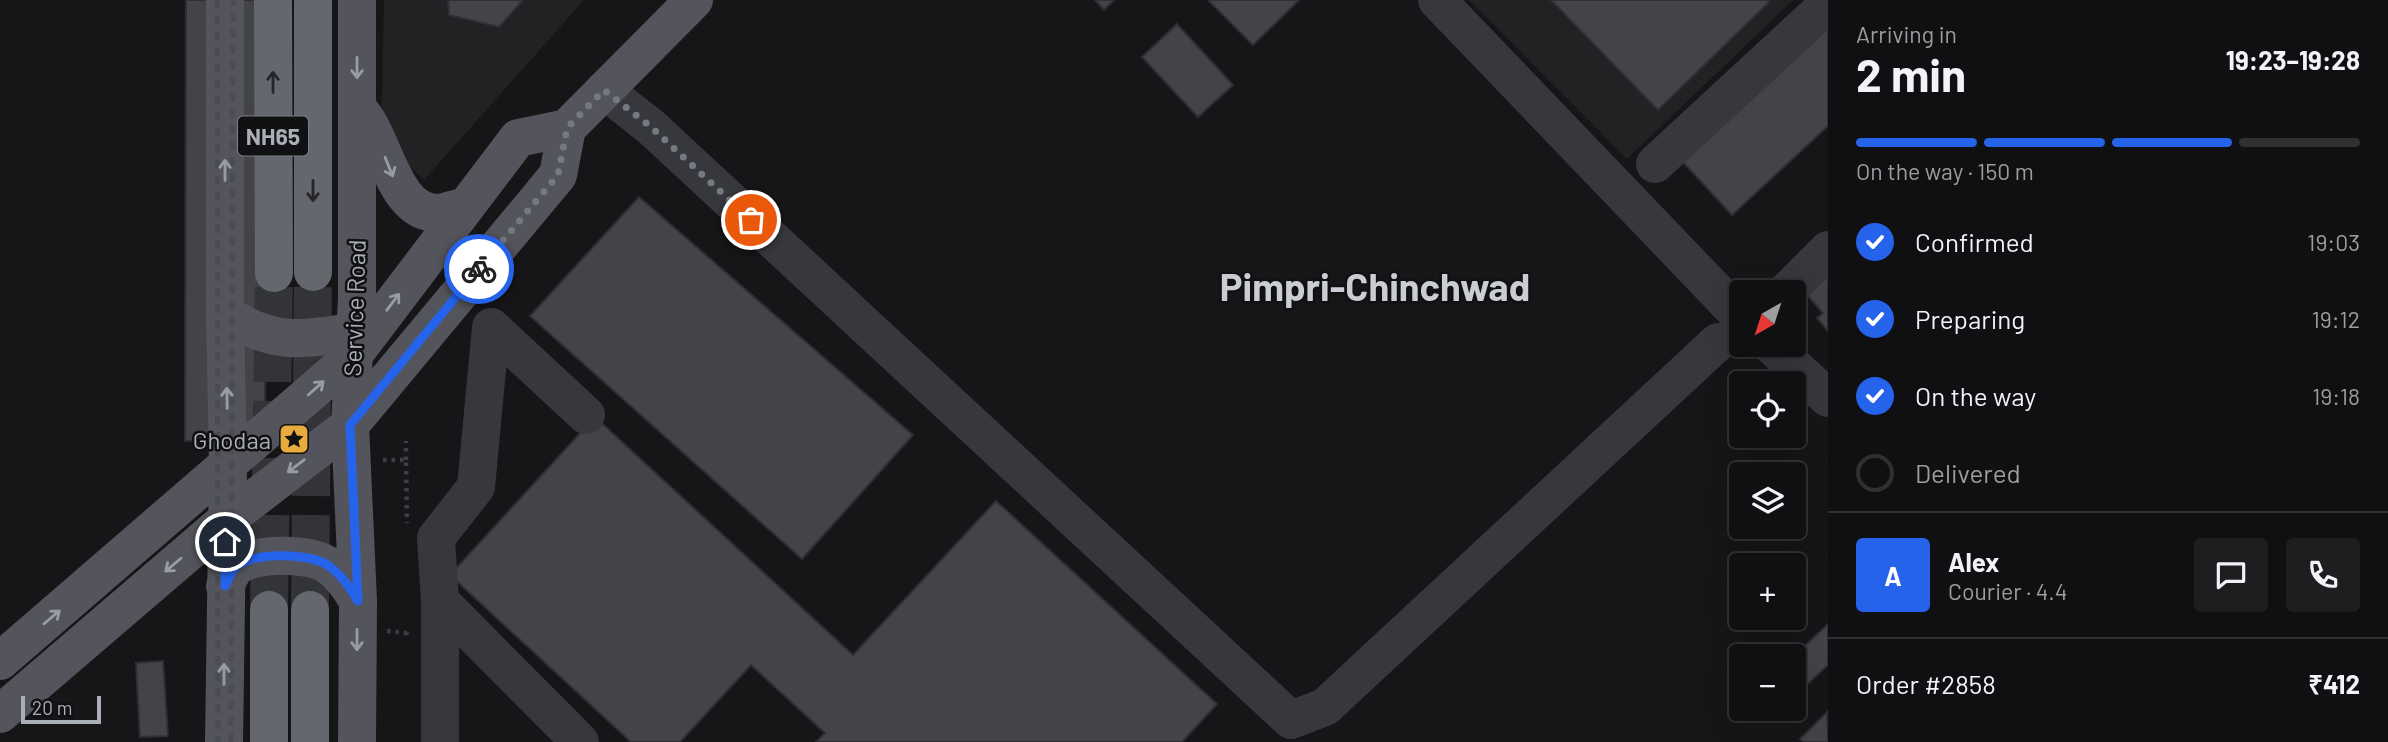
<!DOCTYPE html>
<meta charset="utf-8">
<style>
:root{--surface:#101012;--page:#1e1e20;--text:#f1f3f6;--muted:#9c9d9f;--line:#303032;--accent:#2563eb}
body{margin:0;font-family:Barlow,sans-serif;background:var(--page);color:var(--text);height:100vh;display:flex;flex-direction:column;font-size:26px;white-space:nowrap}
*{box-sizing:border-box;margin:0}
p{font-size:23px;color:var(--muted)}
.icon{flex:none;width:38px;height:38px;fill:none;stroke:currentColor;stroke-width:2;stroke-linecap:round;stroke-linejoin:round}
.map{position:relative;flex:1;overflow:hidden}
.drawer{display:flex;flex-direction:column;background:var(--surface);width:560px}
.drawer>*{flex:none}
.needle{width:46px;rotate:219deg}
.controls{position:absolute;left:1729px;top:280px;display:grid;gap:14px}
.controls a{display:grid;place-items:center;width:77px;height:77px;border-radius:7px;background:var(--surface);box-shadow:0 7px 28px #0002,0 0 0 2px var(--line);font-size:35px}
.scale{position:absolute;left:21px;bottom:18px;width:80px;box-sizing:border-box;padding-left:7px;border:4px solid #a9aeb7;border-top:0;font-size:19px;line-height:24px;white-space:nowrap;color:#a9aeb7;-webkit-text-stroke:5px #111113;paint-order:stroke}
.pin{position:absolute;display:grid;place-items:center;width:60px;height:60px;color:#fff;margin:-30px;border:4px solid #fff;border-radius:50%;box-shadow:0 2px 7px #0007}
.courier{position:absolute;display:grid;place-items:center;width:70px;height:70px;margin:-35px;border:5px solid #2563eb;border-radius:50%;background:#fff;color:#222;box-shadow:0 2px 9px #0007}
.overview em{font-style:normal;font-weight:700}
.overview div{display:flex;flex-direction:column-reverse}
.overview{display:flex;align-items:center;justify-content:space-between;height:119px;padding:0 28px}
h1{font-size:46px;font-weight:700;line-height:52px}
.bar{display:grid;grid-template-columns:repeat(4,1fr);gap:10px 7px;align-content:center;height:84px;padding:0 28px}
.bar i{height:9px;border-radius:5px;background:var(--line)}
.bar .selected{background:var(--accent)}
.bar p{grid-column:span 4}
.line{display:flex;align-items:center;gap:18px;padding:0 28px;border-top:2px solid var(--line)}
.line div{flex:1}
.round{display:grid;place-items:center;flex:none;width:74px;height:74px;border-radius:7px;background:var(--page)}
ol{padding:0 28px;list-style:none}
li{display:flex;align-items:center;gap:21px;height:77px}
li p{margin-inline-start:auto}
li .icon{padding:7px;border-radius:50%;background:var(--accent);color:#fff;stroke-width:4}
li:last-child{color:var(--muted)}
li i{width:38px;height:38px;border:4px solid var(--line);border-radius:50%}
main{display:flex;flex:1;min-height:0}
.map>svg:first-child{display:block}
.built{fill:#222225}
.building{fill:#434448;stroke:#303034;stroke-width:2}
.lines{fill:none;stroke-linecap:round;stroke-linejoin:round}
.highway-tunnel{stroke:#333438;stroke-width:38;stroke-dasharray:38 19;stroke-linecap:butt}
.path{stroke:#3d3f44;stroke-width:4.5;stroke-dasharray:3.5 5;stroke-linecap:butt}
.minor{stroke:#37383d;stroke-width:38}
.major{stroke:#54555c;stroke-width:38}
.highway{stroke:#64676e;stroke-width:38}
.rail{stroke:#4b4c52;stroke-width:5;stroke-dasharray:9 7;stroke-linecap:butt}
.oneway{stroke:#989ca5}
.oneway2{stroke:#26262a}
.done{stroke:#76797f;stroke-width:7;stroke-dasharray:0 12.6}
.route{stroke:#2563eb;stroke-width:9}
.labels{text-anchor:middle;dominant-baseline:central;stroke-width:5;stroke-linejoin:round;paint-order:stroke}
.shield{fill:#111113;stroke:#7b7f86;stroke-width:2}
.shield-label{font-size:23px;font-weight:bold;fill:#a9aeb7}
.street-label{font-size:24px;fill:#a9aeb7;stroke:#111113}
.poi-label{font-size:24px;fill:#a9aeb7;stroke:#111113;text-anchor:end}
.town-label{font-size:38px;font-weight:bold;fill:#cacdd4;stroke:#111113}
</style>
<main>
<div class="map">
<svg width="1828" height="742" viewBox="0 0 1828 742">
<rect width="100%" height="100%" fill="#161618"/>
<path class="built" d="M384,0h200l-160,180 -43,-40z
M1469,0h324l-166,159z"/>
<path class="building" d="M186,0h80l-1,437 -80,4z
M448,0h75l-24,27 -50,-12z
M1095,0h19l-10,10z
M1208,0h91l-46,45z
M1551,0h217l1,2 -111,108z
M1177,24l56,61 -35,32 -56,-60z
M1828,28v98l-96,89 -49,-53z
M639,197l274,238 -111,124 -272,-243z
M1828,257v74l-11,-13 6,-5 -23,-26z
M595,417l258,238 143,-154 221,203 -35,38h-366l9,-9 -74,-68 -71,77h-49l-181,-167z
M1828,624v41l-24,22 -10,-12v-19z
M163,661l5,75 -28,1 -4,-74z
M1827,712l1,30h-25l-3,-3z"/>
<g class="lines">
<path class="highway-tunnel" d="M269,610l5,-337
M310,610l3,-338"/>
<path class="path" d="M383,460h23l1,63
M406,460v-19
M387,631l20,2v-3"/>
<path class="minor" d="M1437,0l304,317
M604,90l47,37 640,593 34,-13 393,-365
M1655,164l173,-160
M1786,292l42,-42
M1771,345l57,53
M440,601l-4,-63 40,-51 15,-160 95,88
M440,742v-141l140,141"/>
<path class="major" d="M358,109c27,27 34,105 80,104 8,-1 18,-5 26,-6
M225,313c44,32 79,28 130,18
M225,586c3,-6 6,-14 11,-19 18,-15 71,-14 90,-3 15,10 23,22 32,37
M0,661l352,-304 166,-219 49,-10
M0,714l225,-193 125,-96 208,-250 9,-47 127,-128
M224,742l4,-276 -3,-153v-313
M357,742l1,-141 -8,-176 7,-126v-299"/>
<path class="highway" d="M273,0l1,273
M313,0v272
M310,610v132
M269,742v-132"/>
<path class="rail" d="M217,0l1,742
M231,742l2,-742"/>
</g>
<defs><path id="oneway-shaft" d="M-6 0H5M1.5-3L5.5 0L1.5 3" fill="none" stroke-width="1.6" stroke-linecap="round" stroke-linejoin="round" transform="scale(1.75)"/></defs>
<g class="oneway">
<use href="#oneway-shaft" transform="translate(357 68) rotate(90)"/>
<use href="#oneway-shaft" transform="translate(389 167) rotate(68)"/>
<use href="#oneway-shaft" transform="translate(225 170) rotate(-90)"/>
<use href="#oneway-shaft" transform="translate(393 302) rotate(-53)"/>
<use href="#oneway-shaft" transform="translate(316 388) rotate(-42)"/>
<use href="#oneway-shaft" transform="translate(227 398) rotate(-91)"/>
<use href="#oneway-shaft" transform="translate(296 466) rotate(143)"/>
<use href="#oneway-shaft" transform="translate(173 565) rotate(140)"/>
<use href="#oneway-shaft" transform="translate(52 617) rotate(-40)"/>
<use href="#oneway-shaft" transform="translate(357 640) rotate(90)"/>
<use href="#oneway-shaft" transform="translate(224 674) rotate(-90)"/>
</g>
<g class="oneway2">
<use href="#oneway-shaft" transform="translate(273 82) rotate(-90)"/>
<use href="#oneway-shaft" transform="translate(313 191) rotate(90)"/>
</g>
<g class="lines">
<path class="done" d="M479,269l79,-94 9,-47 37,-38 47,37 100,93"/>
<path class="route" d="M225,542v44c3,-6 6,-14 11,-19 17,-15 71,-14 90,-3 15,10 23,22 32,37l-8,-176 129,-156"/>
</g>
<defs>
<g id="sight-square" transform="scale(1.575)"><rect x="-9" y="-9" width="18" height="18" rx="4" fill="#e8ab3e" stroke="#111113"/><path d="M0-6L1.8-2.2L6-1.7L2.9 1.2L3.7 5.4L0 3.3L-3.7 5.4L-2.9 1.2L-6-1.7L-1.8-2.2Z" fill="#111"/></g>
</defs>
<g fill-rule="evenodd">
<use href="#sight-square" x="294" y="439"/>
</g>
<g class="labels">
<rect class="shield" x="238" y="116.5" width="70" height="39" rx="5"/>
<g class="shield-label">
<text x="273" y="136">NH65</text>
</g>
<g class="street-label">
<text transform="translate(354 308) rotate(-88)">Service Road</text>
</g>
<g class="poi-label">
<text x="271" y="439">Ghodaa</text>
</g>
<g class="town-label">
<text x="1375" y="286">Pimpri-Chinchwad</text>
</g>
</g>
</svg>
<div class="controls">
<a><svg class="needle" viewBox="-14 -14 28 28"><path d="M0-13l5 13h-10z" fill="#e53935"/><path d="M0 13l5-13h-10z" fill="#9c9d9f"/></svg></a>
<a><svg class="icon" aria-label="locate" viewBox="0 0 24 24"><circle cx="12" cy="12" r="6"/><path d="M12 2v4M12 18v4M2 12h4M18 12h4"/></svg></a>
<a><svg class="icon" aria-label="layers" viewBox="0 0 24 24"><path d="M12 4l9 5-9 5-9-5zM3 14l9 5 9-5"/></svg></a>
<a>+</a>
<a>−</a>
</div>
<div class="scale">20 m</div>
<div class="pin" style="left:751px;top:220px;background:#ea580c"><svg class="icon" aria-label="bag" viewBox="0 0 24 24"><path d="M5 8h14l-1 12H6zM9 8a3 3 0 0 1 6 0"/></svg></div>
<div class="pin" style="left:225px;top:542px;background:#1f2937"><svg class="icon" aria-label="home" viewBox="0 0 24 24"><path d="M3 11l9-7 9 7M6 9v11h12V9"/></svg></div>
<div class="courier" style="left:479px;top:269px"><svg class="icon" aria-label="bike" viewBox="0 0 24 24"><circle cx="6" cy="16" r="4"/><circle cx="18" cy="16" r="4"/><path d="M6 16l4-8h5l3 8M10 8l3 8H6M13 5h3"/></svg></div>
</div>
<section class="drawer">
<div class="overview"><div><h1>2 min</h1><p>Arriving in</p></div><em>19:23–19:28</em></div>
<div class="bar"><i class="selected"></i><i class="selected"></i><i class="selected"></i><i></i><p>On the way · 150 m</p></div>
<ol>
<li><svg class="icon" aria-label="check" viewBox="0 0 24 24"><path d="M5 12l5 5 9-10"/></svg>Confirmed<p>19:03</p></li>
<li><svg class="icon" aria-label="check" viewBox="0 0 24 24"><path d="M5 12l5 5 9-10"/></svg>Preparing<p>19:12</p></li>
<li><svg class="icon" aria-label="check" viewBox="0 0 24 24"><path d="M5 12l5 5 9-10"/></svg>On the way<p>19:18</p></li>
<li><i></i>Delivered</li>
</ol>
<div class="line" style="height:126px"><b class="round" style="background:var(--accent);color:#fff">A</b><div><b>Alex</b><p>Courier · 4.4</p></div><a class="round"><svg class="icon" aria-label="chat" viewBox="0 0 24 24"><path d="M4 5h16v11H9l-5 4z"/></svg></a><a class="round"><svg class="icon" aria-label="phone" viewBox="0 0 24 24"><path d="M5 4h4l2 5-3 2q2 4 5 5l2-3 5 2v4C11 20 4 13 5 4z"/></svg></a></div>
<div class="line" style="height:91px"><div>Order #2858</div><b>₹412</b></div>
</section>
</main>
